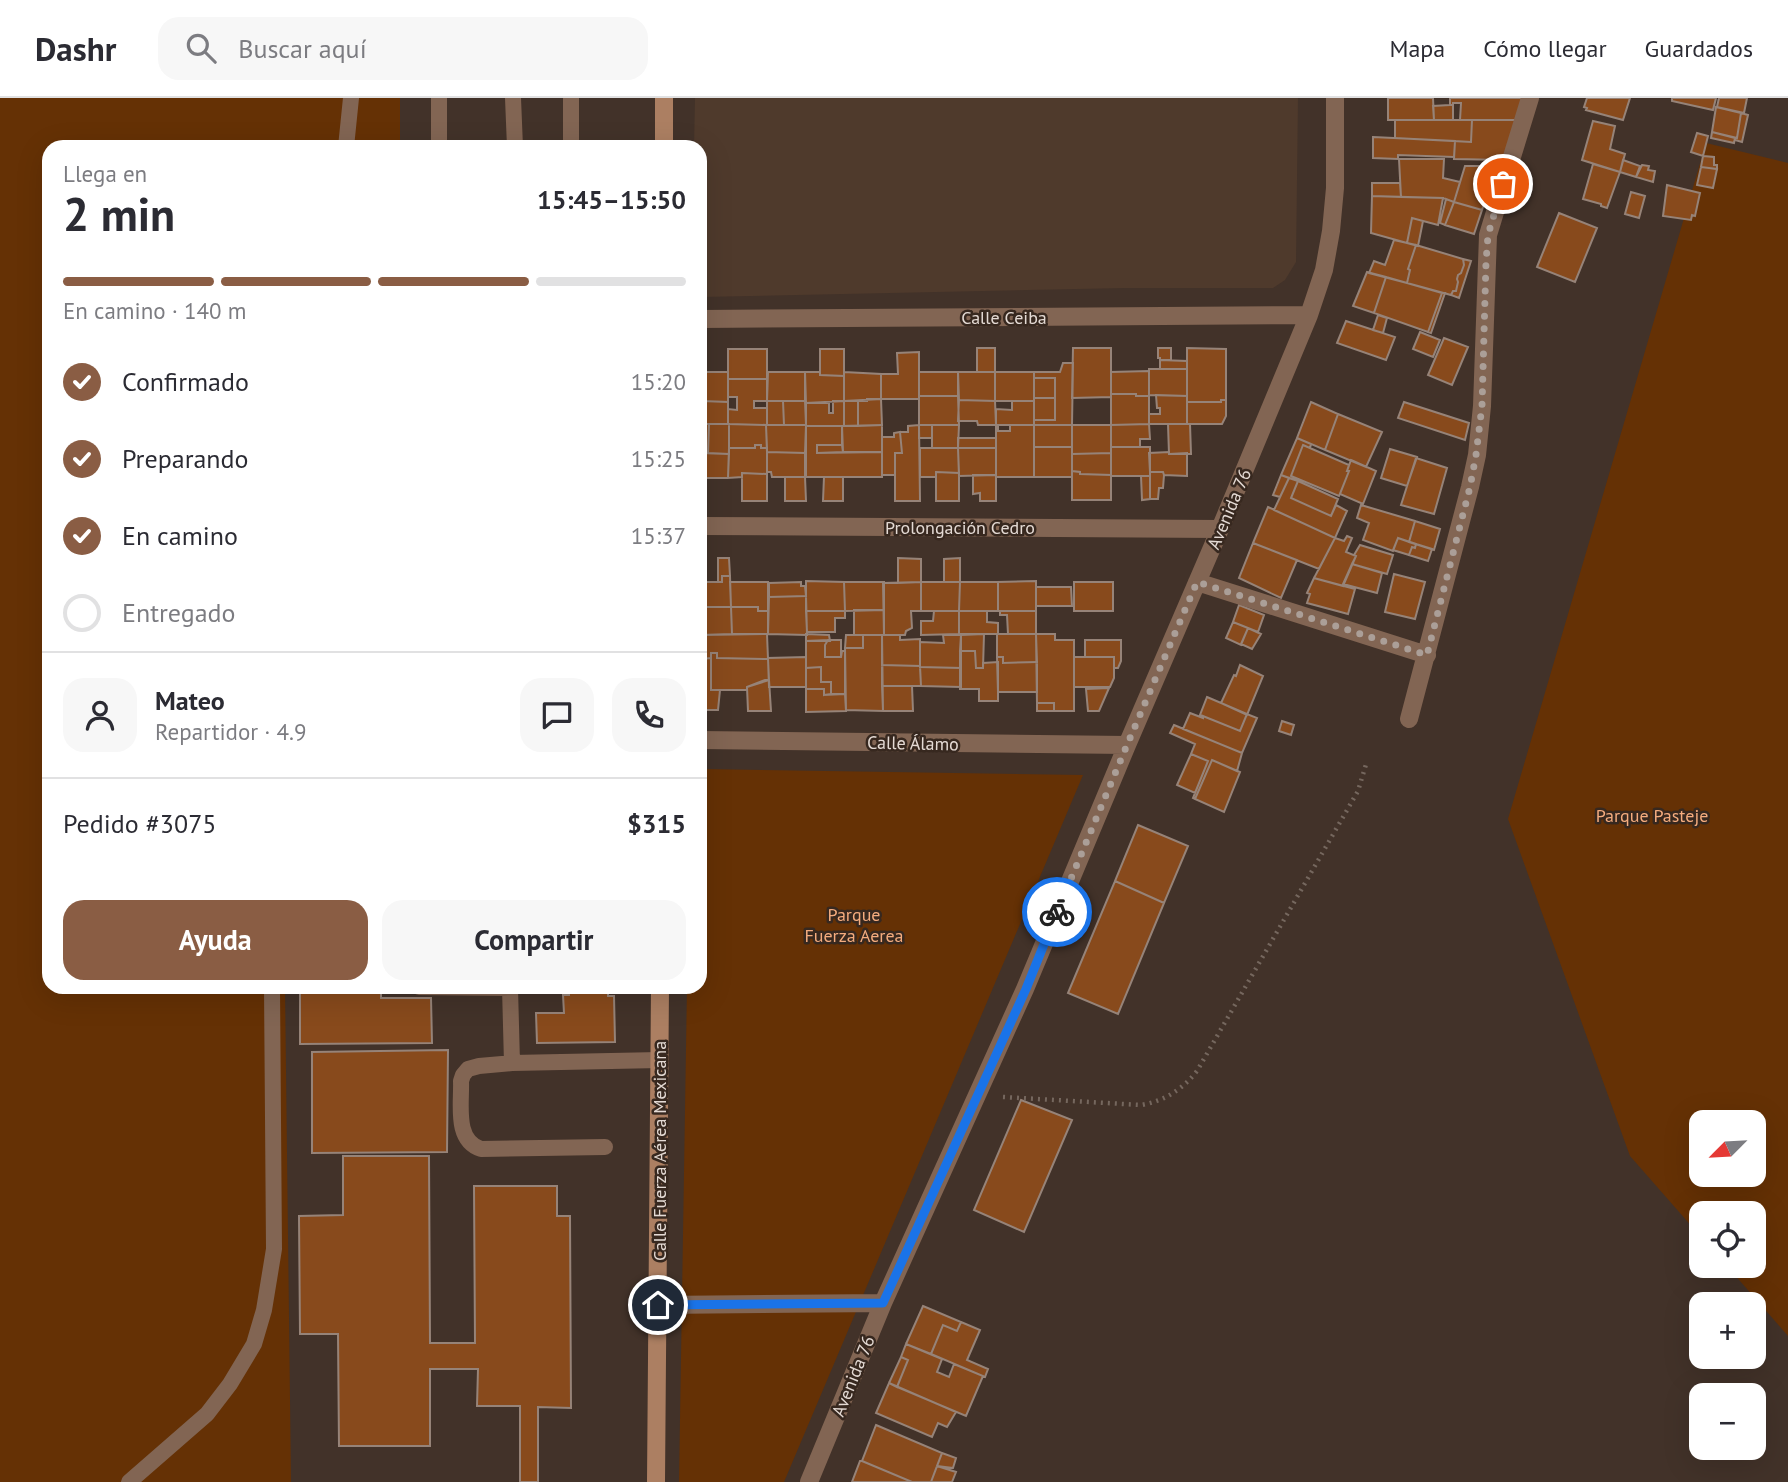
<!DOCTYPE html>
<html lang="es">
<meta charset="utf-8">
<style>
:root{--surface:#fff;--page:#f7f7f7;--text:#2b2b33;--muted:#7c7c81;--line:#e1e1e2;--accent:#8a5d44}
body{margin:0;font-family:"PT Sans",sans-serif;background:var(--page);color:var(--text);height:100vh;display:flex;flex-direction:column;font-size:26px;white-space:nowrap}
*{box-sizing:border-box;margin:0}
p{font-size:23px;color:var(--muted)}
.icon{flex:none;width:38px;height:38px;fill:none;stroke:currentColor;stroke-width:2;stroke-linecap:round;stroke-linejoin:round}
.map{position:relative;flex:1;overflow:hidden}
.details{position:absolute;left:42px;top:42px;width:665px;height:854px;display:flex;flex-direction:column;background:var(--surface);border-radius:21px;box-shadow:0 7px 28px #0002}
.details>*{flex:none}
.needle{width:46px;rotate:246deg}
.tools{position:absolute;left:1689px;top:1012px;display:grid;gap:14px}
.tools a{display:grid;place-items:center;width:77px;height:77px;border-radius:14px;background:var(--surface);box-shadow:0 7px 28px #0002;font-size:35px}
.pin{position:absolute;display:grid;place-items:center;width:60px;height:60px;color:#fff;margin:-30px;border:4px solid #fff;border-radius:50%;box-shadow:0 2px 7px #0007}
.courier{position:absolute;display:grid;place-items:center;width:70px;height:70px;margin:-35px;border:5px solid #1a73e8;border-radius:50%;background:#fff;color:#222;box-shadow:0 2px 9px #0007}
.overview em{font-style:normal;font-weight:700}
.overview div{display:flex;flex-direction:column-reverse}
.overview{display:flex;align-items:center;justify-content:space-between;height:119px;padding:0 21px}
h1{font-size:46px;font-weight:700;line-height:52px}
.bar{display:grid;grid-template-columns:repeat(4,1fr);gap:10px 7px;align-content:center;height:84px;padding:0 21px}
.bar i{height:9px;border-radius:5px;background:var(--line)}
.bar .current{background:var(--accent)}
.bar p{grid-column:span 4}
.line{display:flex;align-items:center;gap:18px;padding:0 21px;border-top:2px solid var(--line)}
.line div{flex:1}
.round{display:grid;place-items:center;flex:none;width:74px;height:74px;border-radius:21px;background:var(--page)}
ol{padding:0 21px;list-style:none}
li{display:flex;align-items:center;gap:21px;height:77px}
li p{margin-inline-start:auto}
li .icon{padding:7px;border-radius:50%;background:var(--accent);color:#fff;stroke-width:4}
li:last-child{color:var(--muted)}
li i{width:38px;height:38px;border:4px solid var(--line);border-radius:50%}
.action{display:flex;gap:14px;margin-top:auto;padding:14px 21px}
.action a{flex:1;height:80px;border-radius:21px;background:var(--accent);color:#fff;font-size:28px;font-weight:700;line-height:80px;text-align:center}
.action a+a{background:var(--page);color:var(--text)}
header{display:flex;align-items:center;gap:42px;box-sizing:border-box;height:98px;padding:0 35px;background:var(--surface);border-bottom:2px solid var(--line)}
header strong{font-size:33px}
nav{display:flex;gap:38px;margin-inline-start:auto;font-size:24px}
.search{width:490px;height:63px;background:var(--page);display:flex;align-items:center;gap:18px;box-sizing:border-box;padding:0 24px;border-radius:21px;color:var(--muted);font-size:26px}
.map>svg:first-child{display:block}
.built{fill:#4f3a2c}
.green{fill:#653105;fill-rule:evenodd}
.building{fill:#884a1c;stroke:#968378;stroke-width:2}
.lines{fill:none;stroke-linecap:round;stroke-linejoin:round}
.path{stroke:#75675e;stroke-width:4.5;stroke-dasharray:2 5;stroke-linecap:butt}
.service{stroke:#826553;stroke-width:16}
.minor{stroke:#826553;stroke-width:18}
.secondary{stroke:#ac7f62;stroke-width:18}
.done{stroke:#ab9f98;stroke-width:7;stroke-dasharray:0 12.6}
.route{stroke:#1a73e8;stroke-width:9}
.labels{text-anchor:middle;dominant-baseline:central;stroke-width:5;stroke-linejoin:round;paint-order:stroke}
.street-label{font-size:18px;fill:#e4dad4;stroke:#37281f}
.park-label{font-size:18px;fill:#f5ac7e;stroke:#37281f}
</style>
<header>
<strong>Dashr</strong>
<div class="search"><svg class="icon" aria-label="search" viewBox="0 0 24 24"><circle cx="10" cy="10" r="6"/><path d="M15 15l6 6"/></svg>Buscar aquí</div>
<nav><a>Mapa</a><a>Cómo llegar</a><a>Guardados</a></nav>
</header>
<div class="map">
<svg width="1788" height="1384" viewBox="0 0 1788 1384">
<rect width="100%" height="100%" fill="#423229"/>
<path class="built" d="M695,0h603l-2,164 -11,18 -12,8h-148l-425,9v-150h-6z"/>
<path class="green" d="M0,0h400v49h-351v840h236l6,495h-291z
M1706,45l82,20v1173l-62,-71h28v-52h-53v24l-71,-81 -122,-337zM1701,1024h53v52h-53z
M700,671l383,6 -299,707h-105l8,-495h13z"/>
<path class="building" d="M1388,0h45l1,22h-46z
M1450,0h75l-6,22h-59l1,-17h-8v2h-3z
M1587,0h43l-7,22 -37,-10 1,-2 -3,-1z
M1672,0h44l-3,12 -41,-9z
M1719,0h28l-3,15 -27,-6z
M1450,7h3v15h-19l-1,-14z
M1716,9l25,6 -4,25 -25,-6z
M1741,15l7,2 -6,27 -7,-2v-2h2z
M1395,22h77l-1,22 -76,-4z
M1472,22h47l-14,40 -51,-1 1,-18 16,1z
M1593,23l22,5 -5,23 15,5 -5,18 -38,-12z
M1712,34l23,6 -1,5 -23,-5z
M1697,35l11,3 -5,20 -12,-4z
M1373,39l82,4 -1,16 -56,-2v4l-25,-1z
M1703,58l11,1v8h3v4l-16,-2z
M1399,61h45l-1,19 17,4 -6,20 -11,-4 -42,-1z
M1623,62l17,6 -4,11 -16,-5z
M1593,66l27,8 -13,36 -6,-2v-2l-18,-5z
M1642,67l7,1 -1,4 7,1 -2,11 -17,-5z
M1465,68h23l8,2 -14,42 -28,-8z
M1701,69l16,2 -4,19 -16,-3z
M1372,85h28l1,14 -29,-1z
M1667,87l33,8 -5,23 -3,-1 -1,5 -28,-4z
M1631,94l14,4 -6,22 -14,-4z
M1372,98l71,2 -5,27 -26,-7 -5,25 -36,-10z
M1446,101l8,3 -9,23 -5,-2z
M1454,104l28,8 -8,24 -29,-9z
M1559,115l38,15 -22,54 -38,-15z
M1412,120l11,3 -5,25 -11,-3z
M1394,142l22,5 -8,24 2,1 -3,13 -38,-10 5,-12 11,4z
M1416,147l47,14 1,6 -3,8 -3,2 -1,4 1,3 -2,9h-3l-2,4 -44,-12 3,-13 -2,-1z
M1463,161l8,2 -12,37 -8,-3 2,-4h3l2,-9 -1,-3 1,-4 3,-2 3,-8z
M1367,174l19,5 -12,36 -21,-7z
M1386,179l56,16 -14,39 -54,-19z
M1442,195h3l-14,40 -3,-1z
M1378,217l9,3 -4,15 -10,-3z
M1346,223l49,16 -9,23 -49,-17z
M1420,234l20,8 -7,17 -20,-8z
M1444,240l24,9 -16,38 -24,-10z
M977,250h18v24h-18z
M1073,250h38v49l-39,1z
M1158,250h13v12h-11v-2h-2z
M1187,250l39,1v51h-5v2h-34z
M728,251h39v30h-39z
M820,251h24v27l-24,-1z
M919,254v47h-38v-25h17l-1,-21z
M1160,262l27,1v8h-27z
M1063,265h10l-1,62h-38v-5h21v-42h-21v-6h26z
M1149,271h38v27l-38,-1z
M1149,273v25h-13v-2h-25v-22z
M700,274h28v30l-26,-1v7h-2z
M768,274h37v29h-38z
M805,274h15v3l24,1v25l-38,2z
M844,274l37,2v25l-37,2z
M919,274h39v24h-39z
M958,274h37v29l-36,-1z
M995,274h39v29h-39z
M1034,280h21v20h-21z
M728,281h39v22h-13v7h13v17l-39,-1v-15l9,1v-13h-9z
M1111,296h25v2h13v28l-38,1z
M1156,297l31,1v28h-38v-10h11v-6h-3z
M919,298h39l1,29h-40z
M1034,300h21v22h-21z
M867,301h14l1,26 -24,1v-25h9z
M959,302l36,1 1,24h-18l-1,-4h-19z
M1221,302h5v16l-4,8h-35v-22h34z
M702,303l26,1v22h-28z
M767,303h16l1,24h-17z
M783,303h22l1,24h-22z
M833,303h11v25h-38v-23h23v10h4z
M844,303h14v25h-14z
M1012,303h22v24h-38v-16l16,1z
M1311,304l27,12 -13,36 -28,-12z
M1404,304l65,21 -4,17 -67,-22z
M1338,316l44,18 -16,35 -41,-17z
M700,326h9l-1,29h-8z
M709,326h20v30l-21,-1z
M729,326l37,1 1,23h-6v-3h-6v3h-26z
M1149,326l1,15h-10v8h-29v-22z
M1168,326h22l1,30h-22z
M766,327h40l-1,28 -38,-1z
M882,327v27h-39l-1,-26z
M919,327h13v13h-13z
M919,327l1,76h-25v-48h7l-2,-21h8v-6z
M932,327h27l-1,23h-26z
M996,327h2v6h12v-6h24v52h-38z
M1034,327h38v22h-38z
M1072,327h39v28l-39,1z
M806,328h36v19h-25v8l65,-1v25h-76z
M900,334l2,21h-7v22h-13v-38h12v-4z
M958,340h38v10h-38z
M1297,340l14,6 -1,4 -7,-3 -12,31 8,4 -1,1 -17,-6z
M755,347h6v3h6v26l-25,-1v4l-14,1 1,-30h26z
M817,347h25l1,7 -26,1z
M1303,347l46,20 -2,6h2l-10,25 -48,-20z
M1034,349h38v30h-38z
M1111,349h39v29h-39z
M920,350h38l1,25 -23,-1v5h-16z
M958,350h38v27l-37,1z
M1390,351l27,8 -10,29 -26,-8z
M767,354l38,1v24h-33l-1,-5h-4z
M1169,354v2l18,-1v23l-23,-1 -1,-3h-13l-1,-19z
M700,355l29,1 -1,24h-28z
M1111,355v22l-31,-1v-2l-8,-1v-17z
M1416,360l31,10 -13,46 -33,-9z
M1351,362l25,11 -13,33 -23,-10 9,-23h-2z
M1072,373l8,1v2l31,1v25h-39z
M936,374l23,1v28h-23z
M1150,374h13l1,3 -1,13h-4l-1,11h-8z
M742,375l25,1v27h-25z
M973,377h23v26h-16v-8l-7,1z
M1281,377l8,3 -9,19 -7,-2z
M1141,378h9v23l-8,1z
M785,379h20l1,24h-21z
M824,379h19v24h-20z
M1289,380l9,3 -7,17 40,18 5,-11 11,6 -12,27 -61,-28z
M1298,383l40,18 -7,17 -40,-18z
M1361,407l54,16 -6,21 -11,-4 -5,13 -30,-11 6,-17 -12,-5z
M1268,409l67,31 -16,31 -66,-26z
M1415,423l25,8 -6,21 -25,-8z
M1347,438l5,2 -6,14 10,4 -13,30 -29,-8 21,-40 9,3z
M1398,440l18,6 -1,4 -3,-1 -3,8 -16,-5z
M1253,445l44,17 -16,38 -42,-20z
M1416,446l16,5 -4,12 -19,-6 3,-8 3,1z
M1360,447l33,10 -6,19 -35,-10 4,-8 -2,-1z
M718,460h11l1,18h-8v6h-4z
M898,460l23,1v23l-23,1z
M960,460v24h-16v-23z
M1352,466l30,9 -5,20 -34,-9z
M1394,476l31,8 -10,37 -30,-7z
M722,478h8l1,31h-31v-25h22z
M1314,480l41,11 -7,25 -41,-11 3,-9 -3,-1z
M806,483l38,1 1,29h-39z
M1036,483v30h-38v-29z
M730,484h38v29h-10v-4h-27z
M801,484v4h4l1,10 -37,1v-14z
M844,484h40v28l-39,1z
M921,484h39l-1,29h-38z
M921,484v29h-10l1,17 -6,3 -1,4h-21l-1,-52z
M960,484h38v29h-39z
M1074,484h39v29h-39z
M1036,489h35l1,19h-36z
M806,498l1,39 -39,-1 1,-37z
M1239,507l25,10 -6,17 -25,-10z
M700,509h31l1,27 -32,1z
M731,509h27v4h10v23h-36z
M854,512h30v25h-30z
M806,513h39v7h-10v14h-28z
M934,513h25v23l-38,1v-14h12z
M959,513h28v11l11,1v11h-39z
M1000,513h36v23h-28l-1,-19h-7z
M1233,524l15,6 -7,17 -15,-7z
M1248,530l13,6 -9,15 -11,-5z
M767,536l1,25 -51,-1v-5h-6v5l-10,1v-24z
M806,536l23,1 1,6h-24z
M984,536l-1,34h-7l-1,-17h-15l1,-16z
M997,536h39l1,28 -34,1v-6h-6z
M1036,536h19v6h19v71h-20v-8h-17z
M700,537l1,24 10,-1v32h9l-2,20h-18z
M846,537h17v13h-18z
M863,537h19l1,76 -37,-1 -1,-62h18z
M882,537h18v5l20,-1v27l-38,-1z
M943,537h18v33l-41,-1v-25l24,1z
M828,542h13v17h-16v-12z
M828,542l-3,5v12h16l1,-6h3v43h-14v-12h-10v-15l-15,1v-27z
M1085,542h36v21l-3,7h-4v-11h-29z
M960,553h15l1,17h7v-5l15,-1v39h-19v-12h-19z
M711,555h6v5l51,1 1,21 -22,7v3h-36z
M806,559v30h-37l-1,-29z
M997,559h6v6l34,-1v30h-39z
M1074,559h40v21l-4,9h-36z
M882,567l38,1 1,20h-39z
M1240,567l23,11 -16,39 -26,-12 13,-28 2,1z
M821,569v15h10v12l-7,1v-6h-18v-21z
M920,569l41,1v19l-40,-1z
M765,582h4l2,31h-23l-1,-24z
M882,588h30l1,25h-30z
M1109,590l-10,23h-11l-2,-22z
M806,591h18v6l21,-1 1,17 -40,1z
M1207,599l40,17 -7,17 -40,-16z
M1037,605h17v8h-17z
M1190,615l13,5v-2l37,15 7,-17 10,4 -15,35 -59,-24z
M1282,623l12,4 -3,10 -12,-4z
M1174,627l68,28 -5,18 -25,-11 -17,39 -2,-1 15,-37 -17,-7 4,-10 -25,-11z
M1191,656l17,7 -13,32 -18,-8z
M1212,662l28,12 -16,40 -29,-13z
M1138,727l50,21 -24,57 -49,-22z
M1115,783l49,22 -46,111 -50,-21z
M300,889h81v11h50l1,45 -132,1z
M569,889h39v9h6l1,46 -78,1 -1,-30h28l-1,-18h6z
M448,952l-1,102 -135,1v-101z
M1021,1002l51,20 -48,112 -50,-22z
M343,1058h86l1,187h45l-1,-157h83v30h13l1,192 -33,-1v75h-18v-76h-43l1,-37h-48v77h-91l-1,-112h-38l-1,-118 44,-1z
M923,1208l38,16 -4,9 -14,-6 -12,29 -25,-10z
M961,1224l19,8 -13,30 21,9 -3,8 -54,-23 12,-29 14,6z
M906,1246l36,15 -5,13 12,5 5,-13 29,12 -17,40 -69,-29 11,-27 -7,-3z
M901,1259l7,3 -11,27 -8,-4z
M889,1285l67,29 -9,15 -9,-4 -6,14 -56,-24z
M876,1327l66,28 -11,29h-19l-50,-21z
M942,1355l14,5 -3,10 -16,-2z
M860,1363h2l50,21h-60z
M937,1368l19,6 -4,10h-21z"/>
<g class="lines">
<path class="path" d="M1003,999l138,8c23,-4 41,-15 56,-34l161,-280 9,-30"/>
<path class="service" d="M513,0l2,49
M346,49l5,-49
M439,49v-49
M571,49v-49
M419,889l91,1v-1
M510,890l2,75
M605,1049l-124,2c-27,-9 -19,-45 -20,-68l2,-6 5,-6 11,-3 33,-3 148,-3
M129,1384l78,-68 23,-30 24,-40 10,-34 10,-61 -2,-262"/>
<path class="minor" d="M700,221l609,-4
M700,428l520,3
M1197,484l230,73
M1409,621l61,-232 7,-32 5,-49 6,-171 42,-137
M700,642l427,5
M658,1207l225,-2
M809,1384l74,-179 142,-314 102,-244 93,-216 89,-214 15,-45 7,-39 4,-43v-90"/>
<path class="secondary" d="M664,0v49
M656,1384l4,-495"/>
</g>
<g class="lines">
<path class="done" d="M1057,814l70,-167 70,-163 230,73 43,-168 6,-32 6,-49 4,-144 2,-27 15,-51"/>
<path class="route" d="M658,1207l225,-2 143,-314 31,-77"/>
</g>
<g class="labels">
<g class="street-label">
<text x="1004" y="219">Calle Ceiba</text>
<text transform="translate(1229 411) rotate(-67)">Avenida 76</text>
<text x="960" y="429">Prolongación Cedro</text>
<text transform="translate(913 645) rotate(1)">Calle Álamo</text>
<text transform="translate(659 1053) rotate(-90)">Calle Fuerza Aérea Mexicana</text>
<text transform="translate(853 1278) rotate(-68)">Avenida 76</text>
</g>
<g class="park-label">
<text x="1652" y="717">Parque Pasteje</text>
<text x="854" y="816">Parque<tspan x="854" dy="21">Fuerza Aerea</tspan></text>
</g>
</g>
</svg>
<div class="tools">
<a><svg class="needle" viewBox="-14 -14 28 28"><path d="M0-13l5 13h-10z" fill="#e53935"/><path d="M0 13l5-13h-10z" fill="#7c7c81"/></svg></a>
<a><svg class="icon" aria-label="locate" viewBox="0 0 24 24"><circle cx="12" cy="12" r="6"/><path d="M12 2v4M12 18v4M2 12h4M18 12h4"/></svg></a>
<a>+</a>
<a>−</a>
</div>
<div class="pin" style="left:1503px;top:86px;background:#ea580c"><svg class="icon" aria-label="bag" viewBox="0 0 24 24"><path d="M5 8h14l-1 12H6zM9 8a3 3 0 0 1 6 0"/></svg></div>
<div class="pin" style="left:658px;top:1207px;background:#1f2937"><svg class="icon" aria-label="home" viewBox="0 0 24 24"><path d="M3 11l9-7 9 7M6 9v11h12V9"/></svg></div>
<div class="courier" style="left:1057px;top:814px"><svg class="icon" aria-label="bike" viewBox="0 0 24 24"><circle cx="6" cy="16" r="4"/><circle cx="18" cy="16" r="4"/><path d="M6 16l4-8h5l3 8M10 8l3 8H6M13 5h3"/></svg></div>
<section class="details">
<div class="overview"><div><h1>2 min</h1><p>Llega en</p></div><em>15:45–15:50</em></div>
<div class="bar"><i class="current"></i><i class="current"></i><i class="current"></i><i></i><p>En camino · 140 m</p></div>
<ol>
<li><svg class="icon" aria-label="check" viewBox="0 0 24 24"><path d="M5 12l5 5 9-10"/></svg>Confirmado<p>15:20</p></li>
<li><svg class="icon" aria-label="check" viewBox="0 0 24 24"><path d="M5 12l5 5 9-10"/></svg>Preparando<p>15:25</p></li>
<li><svg class="icon" aria-label="check" viewBox="0 0 24 24"><path d="M5 12l5 5 9-10"/></svg>En camino<p>15:37</p></li>
<li><i></i>Entregado</li>
</ol>
<div class="line" style="height:126px"><a class="round"><svg class="icon" aria-label="person" viewBox="0 0 24 24"><circle cx="12" cy="8" r="4"/><path d="M4 21q1-7 8-7t8 7"/></svg></a><div><b>Mateo</b><p>Repartidor · 4.9</p></div><a class="round"><svg class="icon" aria-label="chat" viewBox="0 0 24 24"><path d="M4 5h16v11H9l-5 4z"/></svg></a><a class="round"><svg class="icon" aria-label="phone" viewBox="0 0 24 24"><path d="M5 4h4l2 5-3 2q2 4 5 5l2-3 5 2v4C11 20 4 13 5 4z"/></svg></a></div>
<div class="line" style="height:91px"><div>Pedido #3075</div><b>$315</b></div>
<div class="action"><a>Ayuda</a><a>Compartir</a></div>
</section>
</div>
